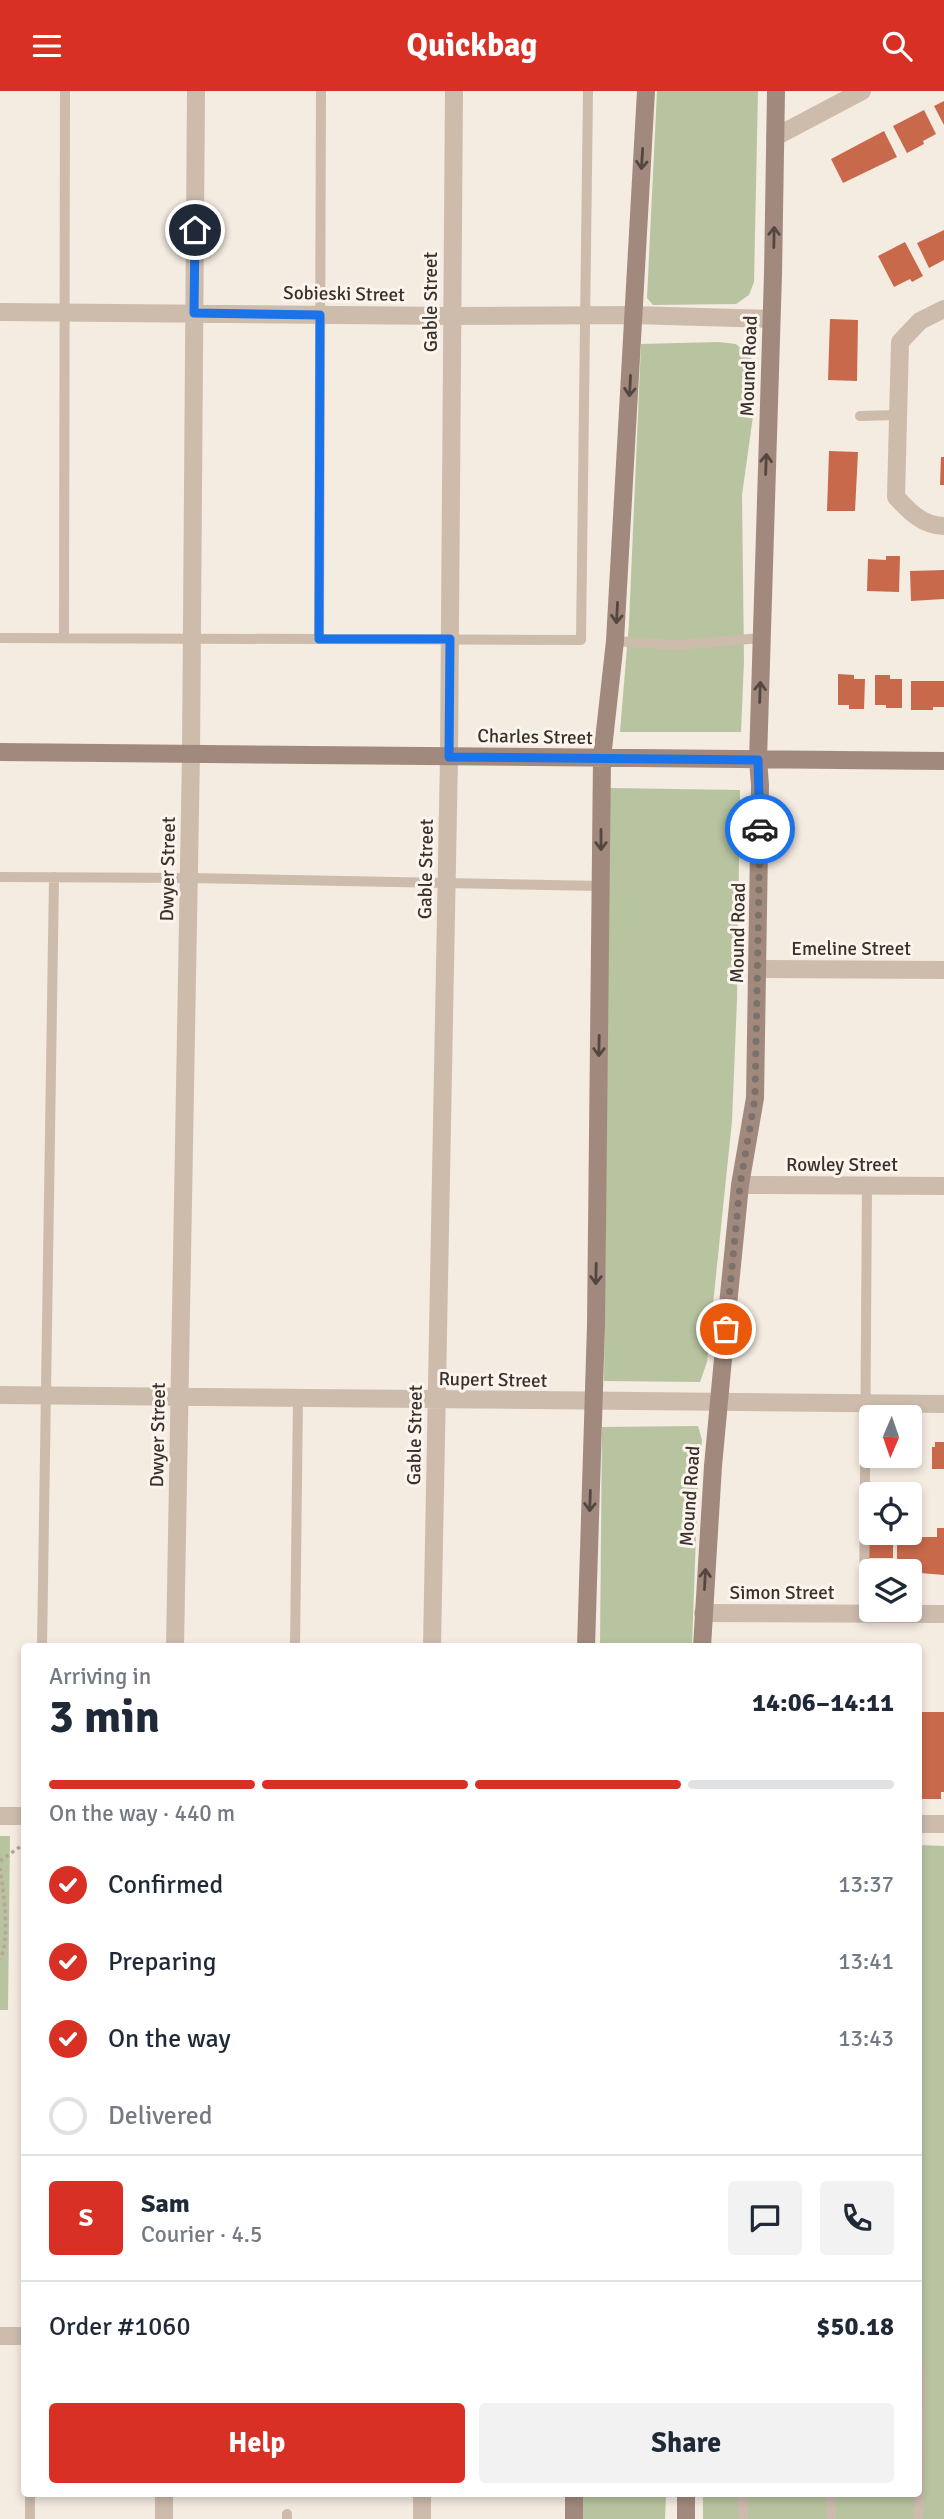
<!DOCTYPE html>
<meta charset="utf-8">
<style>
:root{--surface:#fff;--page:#f2f2f3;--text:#1f2937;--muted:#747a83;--line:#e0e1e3;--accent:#d93025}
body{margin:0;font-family:Signika,sans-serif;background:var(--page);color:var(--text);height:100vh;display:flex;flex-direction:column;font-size:26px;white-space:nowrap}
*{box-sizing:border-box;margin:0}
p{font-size:23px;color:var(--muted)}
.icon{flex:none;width:38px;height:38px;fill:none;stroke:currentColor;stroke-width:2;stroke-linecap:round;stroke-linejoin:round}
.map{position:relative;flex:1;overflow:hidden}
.details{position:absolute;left:21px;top:1552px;width:901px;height:854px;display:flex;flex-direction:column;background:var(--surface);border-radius:7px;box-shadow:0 4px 10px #0003}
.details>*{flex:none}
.needle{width:46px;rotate:182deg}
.buttons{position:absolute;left:859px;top:1314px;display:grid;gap:14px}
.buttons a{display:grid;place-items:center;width:63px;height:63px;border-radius:7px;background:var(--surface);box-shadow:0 4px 10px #0003;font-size:35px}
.pin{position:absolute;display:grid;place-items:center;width:60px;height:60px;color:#fff;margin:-30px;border:4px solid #fff;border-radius:50%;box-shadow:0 2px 7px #0007}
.courier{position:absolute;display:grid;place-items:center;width:70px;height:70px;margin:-35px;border:5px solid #1a73e8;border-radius:50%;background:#fff;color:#222;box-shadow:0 2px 9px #0007}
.overview em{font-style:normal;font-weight:700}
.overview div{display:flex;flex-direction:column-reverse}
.overview{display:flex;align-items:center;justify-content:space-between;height:119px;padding:0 28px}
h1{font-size:46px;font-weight:700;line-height:52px}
.bar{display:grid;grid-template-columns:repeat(4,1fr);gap:10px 7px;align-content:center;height:84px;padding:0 28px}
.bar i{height:9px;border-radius:5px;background:var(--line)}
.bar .selected{background:var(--accent)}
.bar p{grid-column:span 4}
.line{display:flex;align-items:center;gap:18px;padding:0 28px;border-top:2px solid var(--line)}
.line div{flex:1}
.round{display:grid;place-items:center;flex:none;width:74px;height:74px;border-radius:7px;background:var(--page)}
ol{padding:0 28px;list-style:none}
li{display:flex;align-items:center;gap:21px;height:77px}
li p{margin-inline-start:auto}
li .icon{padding:7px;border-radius:50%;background:var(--accent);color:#fff;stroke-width:4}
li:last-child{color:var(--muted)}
li i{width:38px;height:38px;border:4px solid var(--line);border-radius:50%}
.button{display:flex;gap:14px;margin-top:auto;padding:14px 28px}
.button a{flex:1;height:80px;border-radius:7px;background:var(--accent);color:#fff;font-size:28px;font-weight:700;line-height:80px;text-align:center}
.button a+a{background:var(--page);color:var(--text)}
header{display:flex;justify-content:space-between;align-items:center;height:91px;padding:0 28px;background:var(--accent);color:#fff;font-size:32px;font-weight:700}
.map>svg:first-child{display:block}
.green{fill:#b8c4a0}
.building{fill:#c8694b}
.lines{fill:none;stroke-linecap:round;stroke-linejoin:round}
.path{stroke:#b9a596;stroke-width:3.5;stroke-dasharray:3.5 3.5;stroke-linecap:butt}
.lane{stroke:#cdbbac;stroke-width:10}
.street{stroke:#cdbbac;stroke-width:18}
.secondary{stroke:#a18a7d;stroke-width:18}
.oneway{stroke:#544640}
.done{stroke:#7c716b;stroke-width:7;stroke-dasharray:0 12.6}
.route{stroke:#1a73e8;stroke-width:9}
.labels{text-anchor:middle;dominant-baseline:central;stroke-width:6;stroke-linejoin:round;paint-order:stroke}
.street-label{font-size:19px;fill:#3b302b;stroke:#fbf5ee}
</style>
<header><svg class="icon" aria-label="menu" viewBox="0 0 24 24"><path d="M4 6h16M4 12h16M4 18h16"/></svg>Quickbag<svg class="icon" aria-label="search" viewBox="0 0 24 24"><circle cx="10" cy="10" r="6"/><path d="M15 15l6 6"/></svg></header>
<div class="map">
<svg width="944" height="2428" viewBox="0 0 944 2428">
<rect width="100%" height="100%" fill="#f4ebe1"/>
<path class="green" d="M657,0h101l-4,191 -5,13 -13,9 -83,1 -6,-7z
M718,251l18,2 16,15 3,43 -13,93 2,166 -3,71h-121l9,-109 12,-279z
M610,697l130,2 -3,210 -5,121 -25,241 -7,20 -96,-1z
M698,1335l4,14 -4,39 -6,168h-92l2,-220z
M0,1745h10l-2,174h-8z
M919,1754l25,1v673h-241v-25h216z
M580,2403h86l-1,25h-86z"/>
<path class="building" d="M944,10v24l-10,-19z
M924,19l12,24 -13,7 1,3 -17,9 -14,-27z
M884,40l13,26 -54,26 -12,-24z
M944,139v30l-15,8 -12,-25z
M905,151l18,34 -11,6 -2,-3 -16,8 -16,-31z
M830,228l28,1 -1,61 -29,-1z
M829,360l29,1 -3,59h-28z
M941,366h3v28h-4z
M886,465h14l-1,36 -32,-1 1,-32 18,1z
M944,479v29l-33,2 -1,-30z
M838,583l16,1v4h11l-1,30h-15v-4h-11z
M875,584h15v4h12v29h-16v-3h-11z
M911,590h33v26h-11v3h-22z
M935,1351h9v27h-12v-22h3z
M910,1436h5v10h22v-9h7v47l-47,-4v-38h13z
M868,1448h25v19h-25z
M919,1621h25v80h-3v7h-22z"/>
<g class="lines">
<path class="path" d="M0,1770l24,-17
M0,1777c3,22 11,71 0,91"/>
<path class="lane" d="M860,325l38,-1
M0,547l581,2 7,-549
M64,547l1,-547
M319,548l2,-548
M615,550l61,4 85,-7
M0,786l189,1 412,8
M864,1523l3,-428
M42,1556l12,-770
M295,1556l3,-249
M919,2270l2,17 -2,110
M30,2428v-25
M287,2428v-5
M743,2428v-25
M831,2428v-25
M918,2428l1,-25"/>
<path class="street" d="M775,46l87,-46
M944,218l-24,12 -20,21 -4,155c13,14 27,29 48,29
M0,221l452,4 180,-1 139,4
M758,878l186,1
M740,1094l204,1
M0,1304l944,9
M703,1522l241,1
M175,1556l16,-893 5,-663
M432,1556l17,-890 5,-666
M0,1725h24
M919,1733h25
M0,2245h24
M164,2428v-25
M422,2428v-25"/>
<path class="secondary" d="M0,661l944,9
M586,1556l10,-322 6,-567 13,-117 31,-550
M702,1556l11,-181 15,-161 12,-120 15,-87 5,-313 -2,-25 15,-486 3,-183
M574,2428v-25
M686,2428v-25"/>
</g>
<defs><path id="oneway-shaft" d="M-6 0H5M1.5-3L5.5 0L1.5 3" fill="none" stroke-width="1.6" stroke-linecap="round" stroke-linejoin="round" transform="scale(1.75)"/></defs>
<g class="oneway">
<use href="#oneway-shaft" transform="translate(642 68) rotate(94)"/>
<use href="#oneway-shaft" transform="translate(774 146) rotate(-89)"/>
<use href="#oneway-shaft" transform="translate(630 295) rotate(93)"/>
<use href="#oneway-shaft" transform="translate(766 373) rotate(-88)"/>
<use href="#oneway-shaft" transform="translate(617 522) rotate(93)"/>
<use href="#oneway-shaft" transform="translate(760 601) rotate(-88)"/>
<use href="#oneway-shaft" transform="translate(601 749) rotate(90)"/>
<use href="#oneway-shaft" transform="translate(599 955) rotate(91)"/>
<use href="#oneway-shaft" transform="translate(596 1183) rotate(91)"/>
<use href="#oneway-shaft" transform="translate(590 1410) rotate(92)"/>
<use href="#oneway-shaft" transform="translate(705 1488) rotate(-87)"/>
</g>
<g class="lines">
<path class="done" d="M726,1238l14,-144 15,-87 5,-269"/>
<path class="route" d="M195,139l-1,83 126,2 -1,324h131l-1,118 309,3 2,69"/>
</g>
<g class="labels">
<g class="street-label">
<text transform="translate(344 203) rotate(1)">Sobieski Street</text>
<text transform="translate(431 211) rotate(-90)">Gable Street</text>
<text transform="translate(749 275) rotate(-88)">Mound Road</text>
<text transform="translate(535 646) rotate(1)">Charles Street</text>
<text transform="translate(168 778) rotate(-89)">Dwyer Street</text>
<text transform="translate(426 778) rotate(-89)">Gable Street</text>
<text transform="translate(738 842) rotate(-89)">Mound Road</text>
<text x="851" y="858">Emeline Street</text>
<text x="842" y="1074">Rowley Street</text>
<text transform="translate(493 1289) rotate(1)">Rupert Street</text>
<text transform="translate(158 1344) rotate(-89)">Dwyer Street</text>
<text transform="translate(415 1344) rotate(-89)">Gable Street</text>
<text transform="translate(690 1405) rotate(-86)">Mound Road</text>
<text x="782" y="1502">Simon Street</text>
</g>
</g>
</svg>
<div class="buttons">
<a><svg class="needle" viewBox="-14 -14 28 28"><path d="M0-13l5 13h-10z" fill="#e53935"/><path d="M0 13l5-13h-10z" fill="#747a83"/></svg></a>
<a><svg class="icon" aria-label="locate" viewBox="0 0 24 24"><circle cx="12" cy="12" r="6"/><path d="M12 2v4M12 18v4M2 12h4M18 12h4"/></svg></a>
<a><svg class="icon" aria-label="layers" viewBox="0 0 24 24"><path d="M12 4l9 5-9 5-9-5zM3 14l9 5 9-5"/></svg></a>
</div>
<div class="pin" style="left:726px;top:1238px;background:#ea580c"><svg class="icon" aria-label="bag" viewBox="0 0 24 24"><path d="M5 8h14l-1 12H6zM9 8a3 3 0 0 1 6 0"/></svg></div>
<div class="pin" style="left:195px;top:139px;background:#1f2937"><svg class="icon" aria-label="home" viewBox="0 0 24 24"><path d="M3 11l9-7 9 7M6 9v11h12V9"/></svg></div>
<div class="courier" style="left:760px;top:738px"><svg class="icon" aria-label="car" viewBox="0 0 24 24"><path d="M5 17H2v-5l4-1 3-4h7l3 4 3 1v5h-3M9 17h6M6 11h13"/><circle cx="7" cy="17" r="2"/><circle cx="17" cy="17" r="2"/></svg></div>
<section class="details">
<div class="overview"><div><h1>3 min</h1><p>Arriving in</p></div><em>14:06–14:11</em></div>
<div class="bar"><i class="selected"></i><i class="selected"></i><i class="selected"></i><i></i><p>On the way · 440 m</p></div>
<ol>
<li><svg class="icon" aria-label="check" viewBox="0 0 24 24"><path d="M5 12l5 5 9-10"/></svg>Confirmed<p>13:37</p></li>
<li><svg class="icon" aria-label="check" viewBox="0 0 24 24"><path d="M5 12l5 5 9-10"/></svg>Preparing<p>13:41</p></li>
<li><svg class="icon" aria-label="check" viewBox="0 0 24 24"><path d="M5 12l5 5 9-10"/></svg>On the way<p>13:43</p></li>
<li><i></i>Delivered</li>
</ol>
<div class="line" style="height:126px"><b class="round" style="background:var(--accent);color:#fff">S</b><div><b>Sam</b><p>Courier · 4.5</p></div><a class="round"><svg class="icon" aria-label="chat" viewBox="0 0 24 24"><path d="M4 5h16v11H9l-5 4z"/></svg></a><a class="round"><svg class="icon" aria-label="phone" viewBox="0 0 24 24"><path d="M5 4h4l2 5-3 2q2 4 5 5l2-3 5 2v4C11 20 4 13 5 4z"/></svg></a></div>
<div class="line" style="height:91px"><div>Order #1060</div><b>$50.18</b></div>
<div class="button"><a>Help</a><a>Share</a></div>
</section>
</div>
